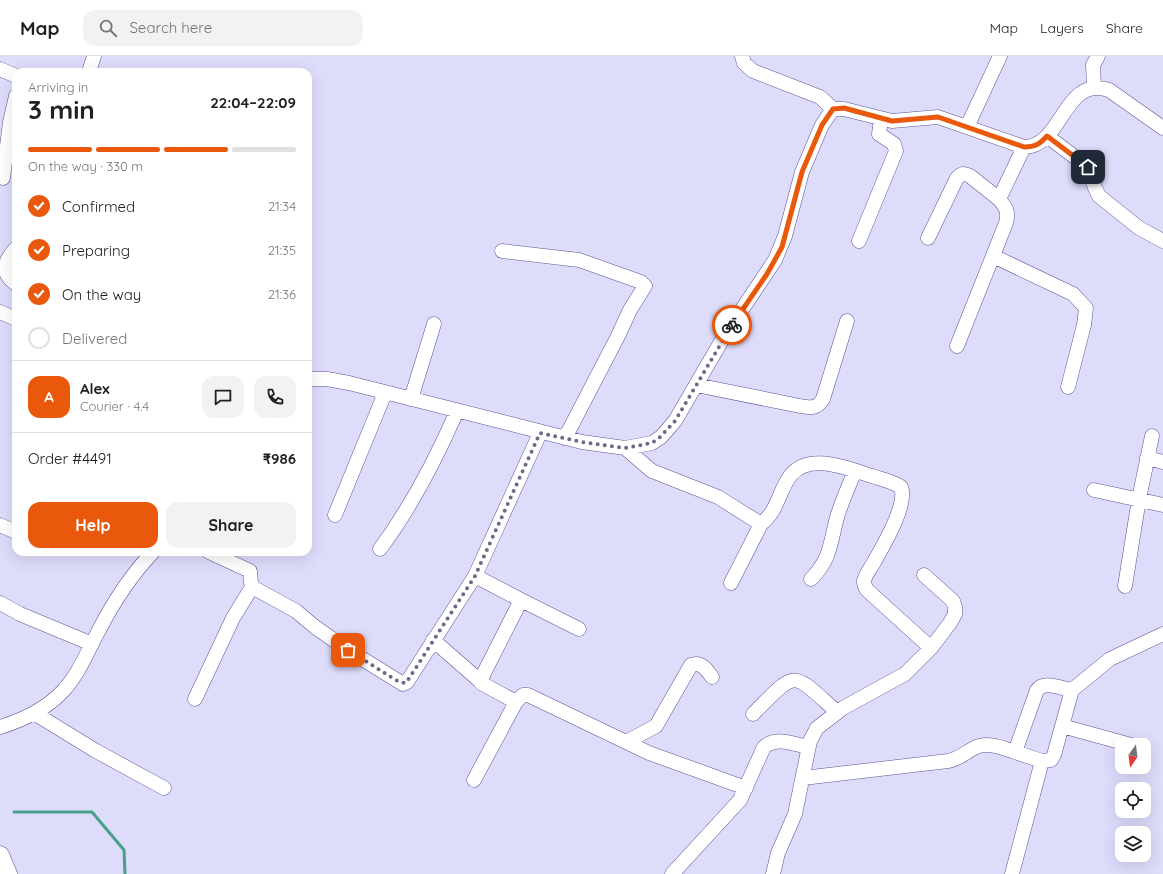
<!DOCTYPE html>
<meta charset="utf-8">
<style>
:root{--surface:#fff;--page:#f2f2f2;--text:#202124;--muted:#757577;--line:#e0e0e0;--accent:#ea580c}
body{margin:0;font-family:Quicksand,sans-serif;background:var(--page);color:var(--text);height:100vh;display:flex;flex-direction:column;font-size:15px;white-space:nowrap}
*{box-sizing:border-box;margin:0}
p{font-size:13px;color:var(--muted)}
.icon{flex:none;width:22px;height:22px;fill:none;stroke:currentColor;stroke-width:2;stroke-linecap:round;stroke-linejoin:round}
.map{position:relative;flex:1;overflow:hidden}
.panel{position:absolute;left:12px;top:12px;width:300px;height:488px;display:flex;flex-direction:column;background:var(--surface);border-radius:12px;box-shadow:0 4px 16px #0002}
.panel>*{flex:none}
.needle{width:26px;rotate:194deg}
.buttons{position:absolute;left:1115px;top:682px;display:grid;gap:8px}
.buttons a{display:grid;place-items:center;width:36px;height:36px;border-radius:8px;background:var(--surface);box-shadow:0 4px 16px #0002;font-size:20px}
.pin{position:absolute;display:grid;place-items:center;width:34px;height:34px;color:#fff;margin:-17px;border-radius:8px;box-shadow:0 2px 6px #0006}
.courier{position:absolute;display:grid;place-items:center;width:40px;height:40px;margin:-20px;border:3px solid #ea580c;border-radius:50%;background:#fff;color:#222;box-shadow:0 1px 5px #0007}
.overview em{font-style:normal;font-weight:700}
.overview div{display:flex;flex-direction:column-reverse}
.overview{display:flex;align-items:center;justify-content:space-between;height:68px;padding:0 16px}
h1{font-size:26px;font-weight:700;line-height:30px}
.bar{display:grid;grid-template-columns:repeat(4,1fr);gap:6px 4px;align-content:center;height:48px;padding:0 16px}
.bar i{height:5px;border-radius:3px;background:var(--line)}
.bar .selected{background:var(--accent)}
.bar p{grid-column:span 4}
.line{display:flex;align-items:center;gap:10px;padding:0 16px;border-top:1px solid var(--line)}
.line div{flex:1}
.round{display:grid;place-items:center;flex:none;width:42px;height:42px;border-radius:12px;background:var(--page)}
ol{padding:0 16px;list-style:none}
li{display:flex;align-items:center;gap:12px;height:44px}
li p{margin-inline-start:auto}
li .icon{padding:4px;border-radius:50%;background:var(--accent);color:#fff;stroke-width:4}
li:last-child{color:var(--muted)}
li i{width:22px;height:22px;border:2px solid var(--line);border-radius:50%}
.cta{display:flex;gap:8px;margin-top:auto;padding:8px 16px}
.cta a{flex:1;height:46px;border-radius:12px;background:var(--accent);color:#fff;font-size:16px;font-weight:700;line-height:46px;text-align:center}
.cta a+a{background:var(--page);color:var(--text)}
header{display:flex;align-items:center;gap:24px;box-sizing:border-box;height:56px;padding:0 20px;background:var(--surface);border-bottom:1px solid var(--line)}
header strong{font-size:19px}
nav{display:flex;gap:22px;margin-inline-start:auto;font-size:14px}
.search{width:280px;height:36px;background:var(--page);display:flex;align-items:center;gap:10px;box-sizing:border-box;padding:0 14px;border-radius:12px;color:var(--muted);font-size:15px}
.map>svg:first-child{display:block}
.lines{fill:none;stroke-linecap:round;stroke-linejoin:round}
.stream{stroke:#489f8a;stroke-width:3}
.minor-casing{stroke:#5c5396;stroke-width:15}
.major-casing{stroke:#5c5396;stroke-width:19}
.minor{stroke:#fff;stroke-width:14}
.major{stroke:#fff;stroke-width:18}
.done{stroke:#6c6a88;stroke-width:4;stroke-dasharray:0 7.2}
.route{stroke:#ea580c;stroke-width:5}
</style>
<header>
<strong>Map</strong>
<div class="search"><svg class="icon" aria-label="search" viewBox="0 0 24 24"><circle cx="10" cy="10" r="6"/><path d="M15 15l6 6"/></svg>Search here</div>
<nav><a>Map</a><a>Layers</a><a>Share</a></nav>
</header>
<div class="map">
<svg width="1163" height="818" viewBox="0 0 1163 818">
<rect width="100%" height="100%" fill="#dddcfb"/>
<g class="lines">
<path class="stream" d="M14,756h78l32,38 1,24"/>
<g class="minor-casing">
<path id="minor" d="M742,0l2,7 9,8 67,26 13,12
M0,13l16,7
M89,16l5,-16
M1094,31l-1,-22 5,-9
M967,71l33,-71
M1047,80l41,31 7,21 4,8 40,32 24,13
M3,122l7,-56 6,-26
M928,182l29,-60c5,-5 7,-5 13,-2l29,23
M859,185l37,-90 -2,-7 -15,-10 2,-15
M16,192c-12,13 -16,25 0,36
M502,195l77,9 62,22 4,4 -15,24 -12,26 -53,102
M993,200l80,38 13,14 -2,17 -16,62
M0,256l16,7
M957,290l49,-123c3,-12 0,-15 -7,-24l25,-52
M308,323h19l22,4 233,59 43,6 27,-5 9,-6 14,-16 50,-86 50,-75 10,-24 17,-64 20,-47 11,-16h11l48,12 46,-4 86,30c39,0 39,-72 85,-57l54,38
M696,329l104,21c11,2 17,3 23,-7l24,-78
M411,343l23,-75
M625,392l27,23 66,26 43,27 -30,59
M1147,402l16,4
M1094,434l69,15
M335,459l50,-122
M761,468c18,-14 17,-33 30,-49 19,-23 58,-6 81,1 9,3 20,5 29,11 7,18 -18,59 -27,75 -3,6 -9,13 -10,19 0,4 1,6 3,9l64,58
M0,469l16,7
M380,493c32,-43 56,-90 77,-138
M209,496l41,19 1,12 3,5 42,23 19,16 33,23 55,34 4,-2 68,-106
M811,523c21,-21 19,-38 27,-65 5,-15 11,-29 17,-43
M1125,530l14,-87 13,-63
M521,544l58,29
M0,547l20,11 72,30
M433,584l47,41
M195,643l38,-81 19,-31
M516,646l-35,-19 -1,-2 41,-81 -46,-24 65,-143
M34,657l62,38 68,37
M753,658c45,-45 37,-44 84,-2
M1062,670l69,19
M0,671c23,-7 47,-19 63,-36 16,-17 25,-41 36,-61 15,-29 31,-54 54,-78
M626,686l30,-16 35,-61c10,-4 16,5 21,12
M1015,696l27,9 9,-1 3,-5 18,-65
M803,722l145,-17c11,-2 17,-8 26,-13 13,-7 29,0 41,4l22,-62c8,-10 24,-1 35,0l38,-31 53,-25
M474,724l42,-78 7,-7h5l121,58 97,35
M672,818l68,-74 24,-53c13,-11 30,-3 44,0
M773,818l5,-21 17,-39 15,-73 7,-13 26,-20 62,-34 26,-26 19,-25 5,-9v-7l-2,-6 -29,-26
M1012,818l30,-113"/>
</g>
<g class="major-casing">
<path id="major" d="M0,799l8,19"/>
</g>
<use href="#minor" class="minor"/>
<use href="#major" class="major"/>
</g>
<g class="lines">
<path class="done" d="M348,594l51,32 7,1 69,-107 65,-143 42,9 43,6 27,-5 8,-6 15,-16 57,-96"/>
<path class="route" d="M732,269l35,-51 15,-27 20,-75 20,-47 11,-16 11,-1 48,13 46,-4 86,30c11,0 16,-3 23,-11l41,31"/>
</g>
</svg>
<div class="buttons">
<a><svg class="needle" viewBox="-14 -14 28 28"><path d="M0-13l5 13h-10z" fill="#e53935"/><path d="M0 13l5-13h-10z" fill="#757577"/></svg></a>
<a><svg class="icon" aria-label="locate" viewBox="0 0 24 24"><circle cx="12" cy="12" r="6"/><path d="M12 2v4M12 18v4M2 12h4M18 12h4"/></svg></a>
<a><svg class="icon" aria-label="layers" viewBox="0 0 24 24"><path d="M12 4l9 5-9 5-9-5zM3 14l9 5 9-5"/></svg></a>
</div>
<div class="pin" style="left:348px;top:594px;background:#ea580c"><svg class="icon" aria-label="bag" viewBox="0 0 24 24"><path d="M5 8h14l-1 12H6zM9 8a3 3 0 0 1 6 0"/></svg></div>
<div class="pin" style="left:1088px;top:111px;background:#1f2937"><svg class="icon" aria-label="home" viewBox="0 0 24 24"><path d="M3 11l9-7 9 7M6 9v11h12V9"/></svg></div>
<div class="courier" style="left:732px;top:269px"><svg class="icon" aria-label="bike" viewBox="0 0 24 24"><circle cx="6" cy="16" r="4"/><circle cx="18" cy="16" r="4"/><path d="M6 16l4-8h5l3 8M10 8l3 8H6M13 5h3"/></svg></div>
<section class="panel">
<div class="overview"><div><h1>3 min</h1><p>Arriving in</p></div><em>22:04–22:09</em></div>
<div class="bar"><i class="selected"></i><i class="selected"></i><i class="selected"></i><i></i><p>On the way · 330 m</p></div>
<ol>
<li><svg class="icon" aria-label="check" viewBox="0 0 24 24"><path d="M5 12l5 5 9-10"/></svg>Confirmed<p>21:34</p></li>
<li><svg class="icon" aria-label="check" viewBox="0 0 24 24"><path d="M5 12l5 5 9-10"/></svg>Preparing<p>21:35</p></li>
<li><svg class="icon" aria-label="check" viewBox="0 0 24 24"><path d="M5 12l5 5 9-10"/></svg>On the way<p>21:36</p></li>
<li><i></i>Delivered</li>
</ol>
<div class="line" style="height:72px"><b class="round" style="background:var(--accent);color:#fff">A</b><div><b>Alex</b><p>Courier · 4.4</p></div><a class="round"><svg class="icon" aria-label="chat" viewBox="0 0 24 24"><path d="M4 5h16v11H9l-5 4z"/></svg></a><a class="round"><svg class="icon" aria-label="phone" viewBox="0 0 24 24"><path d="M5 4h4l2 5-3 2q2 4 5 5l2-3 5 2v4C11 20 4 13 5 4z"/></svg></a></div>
<div class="line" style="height:52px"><div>Order #4491</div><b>₹986</b></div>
<div class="cta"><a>Help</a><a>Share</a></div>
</section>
</div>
